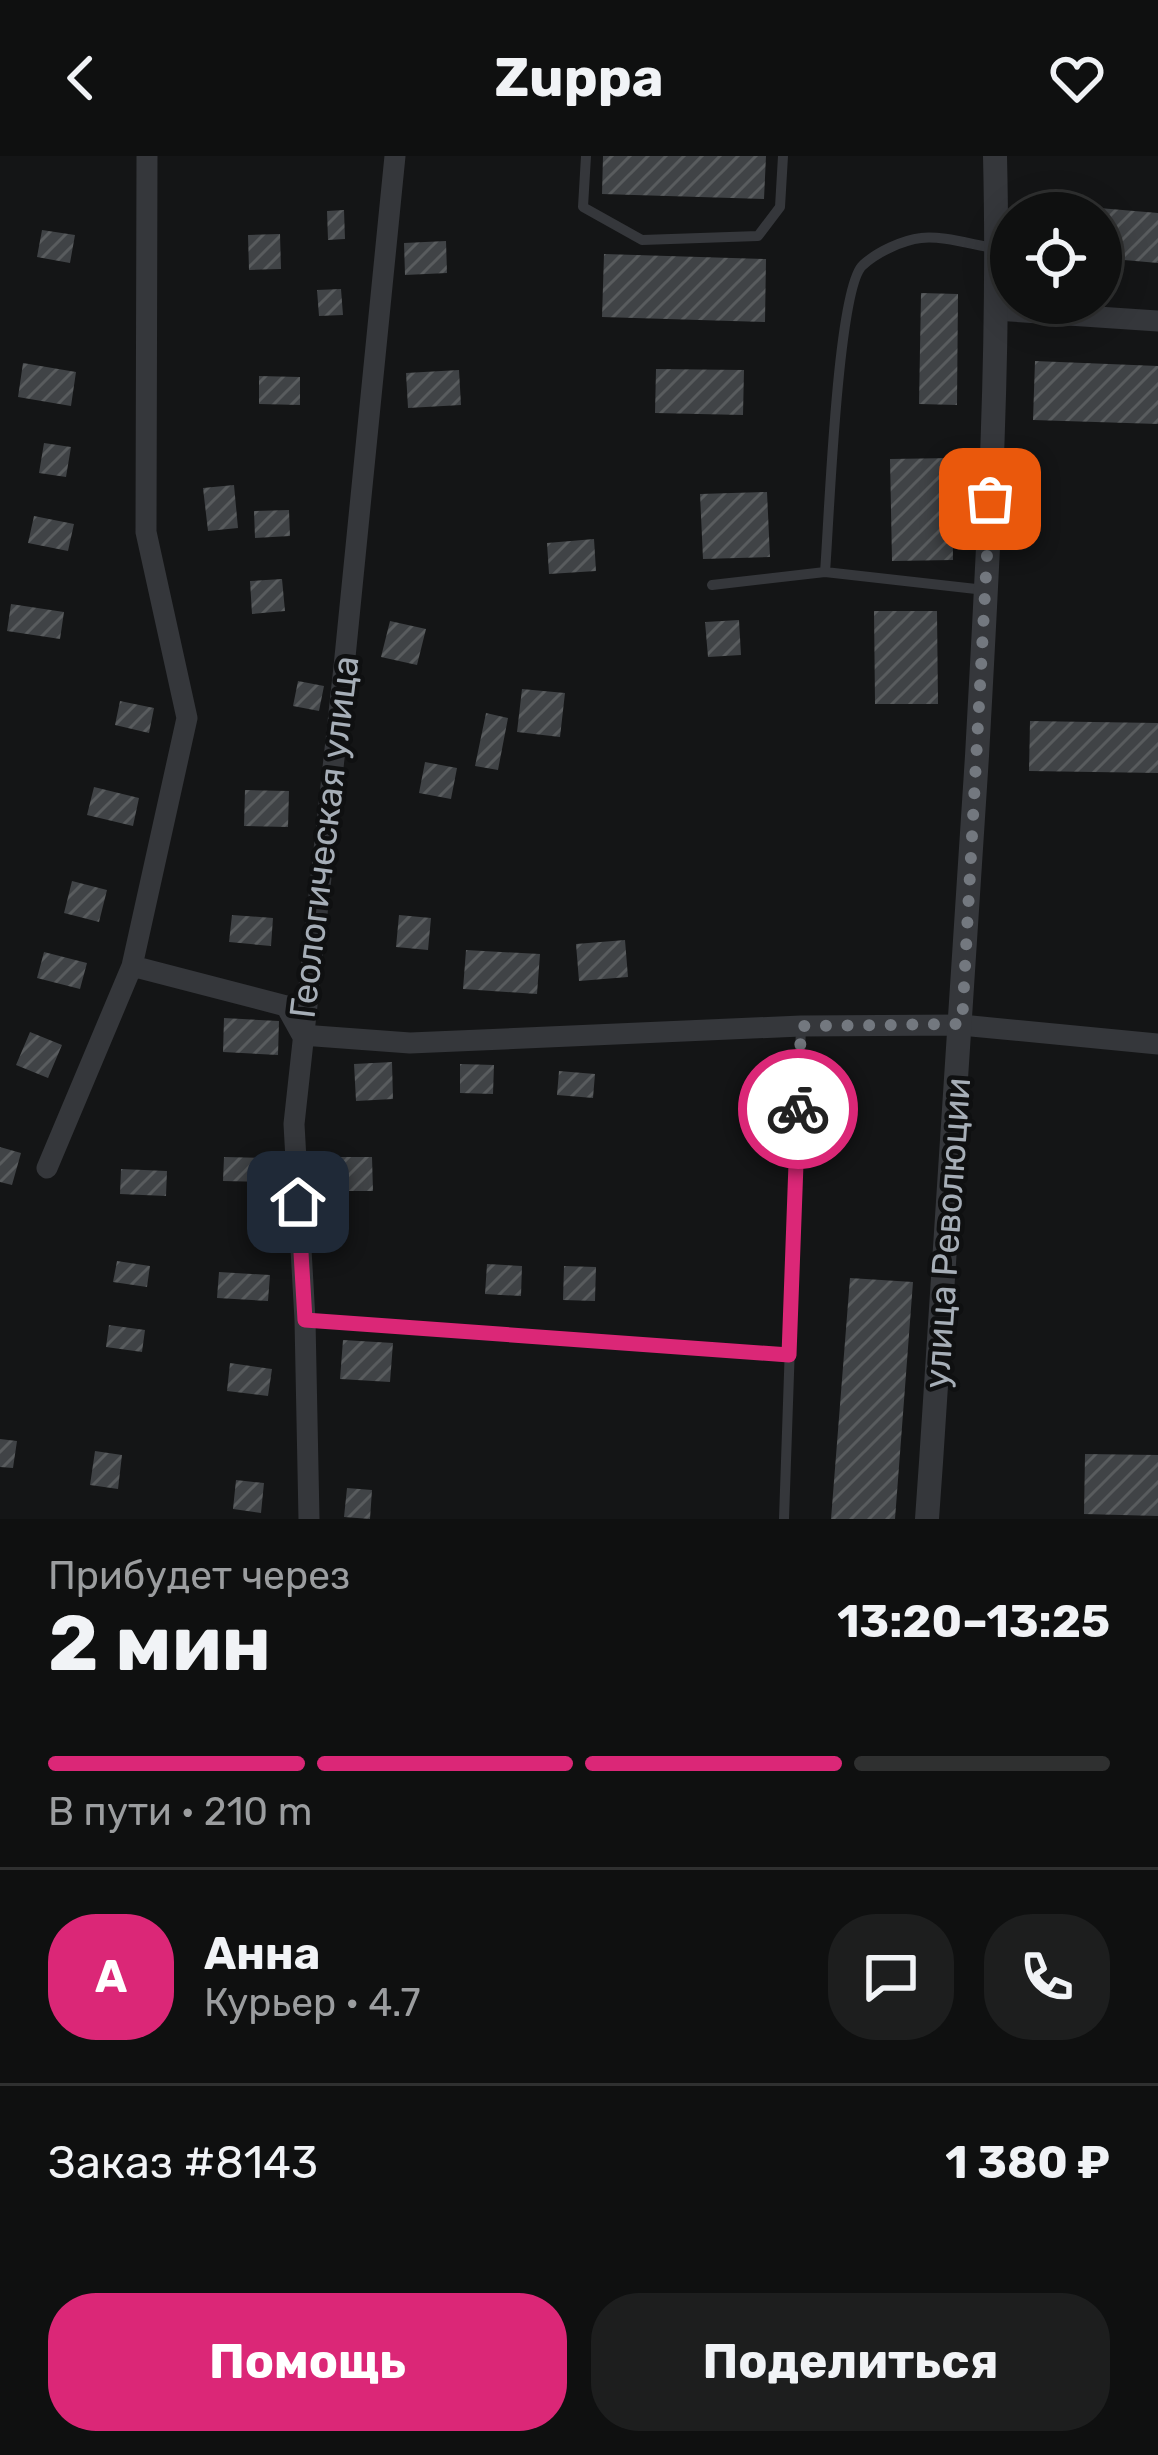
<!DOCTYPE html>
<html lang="ru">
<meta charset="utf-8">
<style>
:root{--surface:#0f1010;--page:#1d1e1e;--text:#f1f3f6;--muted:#9b9d9f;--line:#2f3030;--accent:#db2777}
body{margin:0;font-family:Rubik,sans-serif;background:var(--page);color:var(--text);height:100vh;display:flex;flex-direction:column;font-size:45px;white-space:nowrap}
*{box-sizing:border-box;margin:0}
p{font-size:39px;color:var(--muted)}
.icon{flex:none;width:66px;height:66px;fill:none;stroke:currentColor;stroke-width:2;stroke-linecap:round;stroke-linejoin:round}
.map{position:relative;height:1363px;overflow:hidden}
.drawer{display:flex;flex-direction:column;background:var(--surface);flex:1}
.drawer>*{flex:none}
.tools{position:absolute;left:990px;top:36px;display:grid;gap:24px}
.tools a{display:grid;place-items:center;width:132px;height:132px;border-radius:50%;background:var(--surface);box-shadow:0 6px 30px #0003,0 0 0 3px var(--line);font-size:60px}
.pin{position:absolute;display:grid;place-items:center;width:102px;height:102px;color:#fff;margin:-51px;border-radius:24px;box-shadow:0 6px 18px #0006}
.courier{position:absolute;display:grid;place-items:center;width:120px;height:120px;margin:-60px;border:9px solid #db2777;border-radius:50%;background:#fff;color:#222;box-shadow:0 3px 15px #0007}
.head em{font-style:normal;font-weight:700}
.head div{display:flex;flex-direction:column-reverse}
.head{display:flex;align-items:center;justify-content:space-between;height:204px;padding:0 48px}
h1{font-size:78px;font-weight:700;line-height:90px}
.bar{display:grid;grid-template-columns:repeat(4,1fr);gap:18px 12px;align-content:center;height:144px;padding:0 48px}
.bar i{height:15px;border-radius:9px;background:var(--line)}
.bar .selected{background:var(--accent)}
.bar p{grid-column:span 4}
.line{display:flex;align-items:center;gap:30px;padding:0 48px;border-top:3px solid var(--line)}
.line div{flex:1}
.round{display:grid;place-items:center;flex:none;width:126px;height:126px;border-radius:48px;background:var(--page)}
.primary-button{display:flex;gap:24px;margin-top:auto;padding:24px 48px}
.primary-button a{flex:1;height:138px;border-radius:48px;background:var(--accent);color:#fff;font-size:48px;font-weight:700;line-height:138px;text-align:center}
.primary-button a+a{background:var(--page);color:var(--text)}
header{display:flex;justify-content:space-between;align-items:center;height:156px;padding:0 48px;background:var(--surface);font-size:54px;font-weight:700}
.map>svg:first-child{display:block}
.building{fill:url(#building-hatch)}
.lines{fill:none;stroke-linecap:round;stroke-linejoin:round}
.service{stroke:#35373b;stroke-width:10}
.minor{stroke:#35373b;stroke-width:21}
.tertiary{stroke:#35373b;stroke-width:24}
.done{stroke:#73787f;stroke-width:12;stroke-dasharray:0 21.6}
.route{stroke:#db2777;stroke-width:15}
.labels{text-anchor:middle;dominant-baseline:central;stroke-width:9;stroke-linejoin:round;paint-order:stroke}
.street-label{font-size:36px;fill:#a6aeb7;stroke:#0f1011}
</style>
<header><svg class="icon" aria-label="back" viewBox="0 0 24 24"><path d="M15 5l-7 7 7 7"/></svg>Zuppa<svg class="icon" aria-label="heart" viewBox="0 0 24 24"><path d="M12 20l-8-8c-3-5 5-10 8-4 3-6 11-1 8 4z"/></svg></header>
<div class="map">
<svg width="1158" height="1363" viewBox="0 0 1158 1363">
<defs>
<pattern id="building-hatch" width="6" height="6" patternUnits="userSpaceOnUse" patternTransform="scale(3)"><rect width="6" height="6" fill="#404346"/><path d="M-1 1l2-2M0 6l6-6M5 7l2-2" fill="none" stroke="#595c5e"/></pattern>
</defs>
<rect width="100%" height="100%" fill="#141516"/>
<path class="building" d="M603,0h163l-2,43 -162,-5z
M1099,52l59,5v50l-57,-5z
M344,54l1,29 -17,1 -1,-29z
M42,74l33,5 -5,28 -33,-6z
M280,78l1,35 -32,1 -1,-35z
M446,85l1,32 -42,2 -1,-32z
M604,98l162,5 -1,63 -163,-5z
M341,133l2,26 -24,1 -2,-26z
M921,137l37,1 -1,111 -38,-1z
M1035,205l123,5v58l-125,-4z
M23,207l53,9 -5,34 -53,-9z
M656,213l88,1 -1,45 -88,-2z
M459,214l2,35 -53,3 -2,-35z
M259,220l41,1v28l-41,-1z
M44,287l27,4 -5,30 -27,-4z
M952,302l1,102 -61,1 -2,-102z
M234,329l4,43 -30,3 -5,-43z
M767,336l3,65 -67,2 -3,-65z
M289,354l1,26 -35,2 -1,-27z
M34,360l40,8 -6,27 -40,-8z
M594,383l2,32 -47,3 -2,-31z
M282,423l3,32 -33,3 -2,-33z
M11,448l53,8 -4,27 -53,-8z
M874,455h63l1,93h-63z
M739,464l2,35 -33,2 -3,-35z
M390,465l36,8 -9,36 -36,-8z
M298,525l26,5 -5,25 -26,-5z
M522,533l43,4 -5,44 -43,-5z
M120,545l34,7 -5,25 -34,-8z
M486,557l22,5 -10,52 -23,-4z
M1030,565l128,2v50l-129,-2z
M425,606l32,6 -6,31 -32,-6z
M94,631l45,11 -6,28 -46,-11z
M245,634l44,1 -1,36 -44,-1z
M72,725l35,9 -8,32 -35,-9z
M232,759l41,3 -2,28 -42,-4z
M399,759l32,3 -3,32 -32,-3z
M625,784l3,37 -49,4 -3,-37z
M466,794l74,4 -3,40 -74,-5z
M44,796l43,11 -7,26 -43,-11z
M224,862l55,3 -1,34 -55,-3z
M30,876l32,13 -14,33 -32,-13z
M392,906l1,37 -37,2 -2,-37z
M460,908l34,1 -1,29 -33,-1z
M559,915l36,3 -2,24 -36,-3z
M0,991l21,6 -9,32 -12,-3z
M224,1001l50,1v24l-51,-1z
M337,1001h35l1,34h-36z
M121,1013l46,2 -1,25 -46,-2z
M117,1105l33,5 -3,21 -34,-5z
M487,1108l35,2 -1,30 -36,-2z
M564,1110l32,1 -1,34 -32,-1z
M219,1116l51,3 -2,26 -51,-3z
M850,1122l63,4 -18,237h-64z
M109,1169l36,5 -3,22 -36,-5z
M343,1184l50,3 -3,39 -50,-3z
M230,1207l42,6 -4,27 -41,-5z
M0,1283l17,2 -4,27 -13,-1z
M95,1295l27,4 -4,34 -28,-4z
M1085,1298l73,1v61l-74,-2z
M236,1324l28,3 -3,30 -28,-4z
M347,1332l25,2 -2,29 -26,-2z"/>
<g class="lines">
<path class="service" d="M586,0l-3,51 59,33 116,-4 22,-29 3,-51
M712,429l113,-13
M985,434l-160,-18c4,-48 12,-285 38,-307 14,-13 40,-25 58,-27 19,-3 53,7 73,10
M305,1164l484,35
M784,1363l17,-493"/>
<path class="minor" d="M147,0l-1,376 41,186 -55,248 154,40 16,29 108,8 391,-17 160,-1 197,19
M995,154l163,11
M47,1012l85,-202
M309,1363l-4,-199 -11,-196 50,-457 51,-511"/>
<path class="tertiary" d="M927,1363c18,-254 35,-508 50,-763 11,-200 23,-400 18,-600"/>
</g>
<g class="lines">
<path class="done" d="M798,953l3,-83 161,-2 28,-525"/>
<path class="route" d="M298,1046l7,118 484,35 9,-246"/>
</g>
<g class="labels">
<g class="street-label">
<text transform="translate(324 681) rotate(-83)">Геологическая улица</text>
<text transform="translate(947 1077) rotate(-86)">улица Революции</text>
</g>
</g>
</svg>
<div class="tools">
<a><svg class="icon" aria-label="locate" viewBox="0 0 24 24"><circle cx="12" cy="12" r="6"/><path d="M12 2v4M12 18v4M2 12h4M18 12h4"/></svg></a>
</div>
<div class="pin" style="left:990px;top:343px;background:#ea580c"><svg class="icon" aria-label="bag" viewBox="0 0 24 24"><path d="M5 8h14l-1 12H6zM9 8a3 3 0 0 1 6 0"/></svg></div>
<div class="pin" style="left:298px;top:1046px;background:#1f2937"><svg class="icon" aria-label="home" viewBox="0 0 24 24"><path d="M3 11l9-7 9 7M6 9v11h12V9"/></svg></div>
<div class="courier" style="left:798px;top:953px"><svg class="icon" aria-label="bike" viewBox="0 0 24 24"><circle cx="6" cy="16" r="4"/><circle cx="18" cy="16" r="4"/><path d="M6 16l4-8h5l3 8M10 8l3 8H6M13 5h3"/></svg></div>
</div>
<section class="drawer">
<div class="head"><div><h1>2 мин</h1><p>Прибудет через</p></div><em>13:20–13:25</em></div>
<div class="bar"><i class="selected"></i><i class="selected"></i><i class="selected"></i><i></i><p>В пути · 210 m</p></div>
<div class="line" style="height:216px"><b class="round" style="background:var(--accent);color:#fff">А</b><div><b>Анна</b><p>Курьер · 4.7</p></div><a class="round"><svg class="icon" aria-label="chat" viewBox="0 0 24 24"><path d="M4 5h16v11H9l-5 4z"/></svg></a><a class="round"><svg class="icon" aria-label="phone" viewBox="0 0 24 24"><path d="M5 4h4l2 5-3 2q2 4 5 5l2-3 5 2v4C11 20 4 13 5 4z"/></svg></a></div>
<div class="line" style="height:156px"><div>Заказ #8143</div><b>1 380 ₽</b></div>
<div class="primary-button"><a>Помощь</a><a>Поделиться</a></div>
</section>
